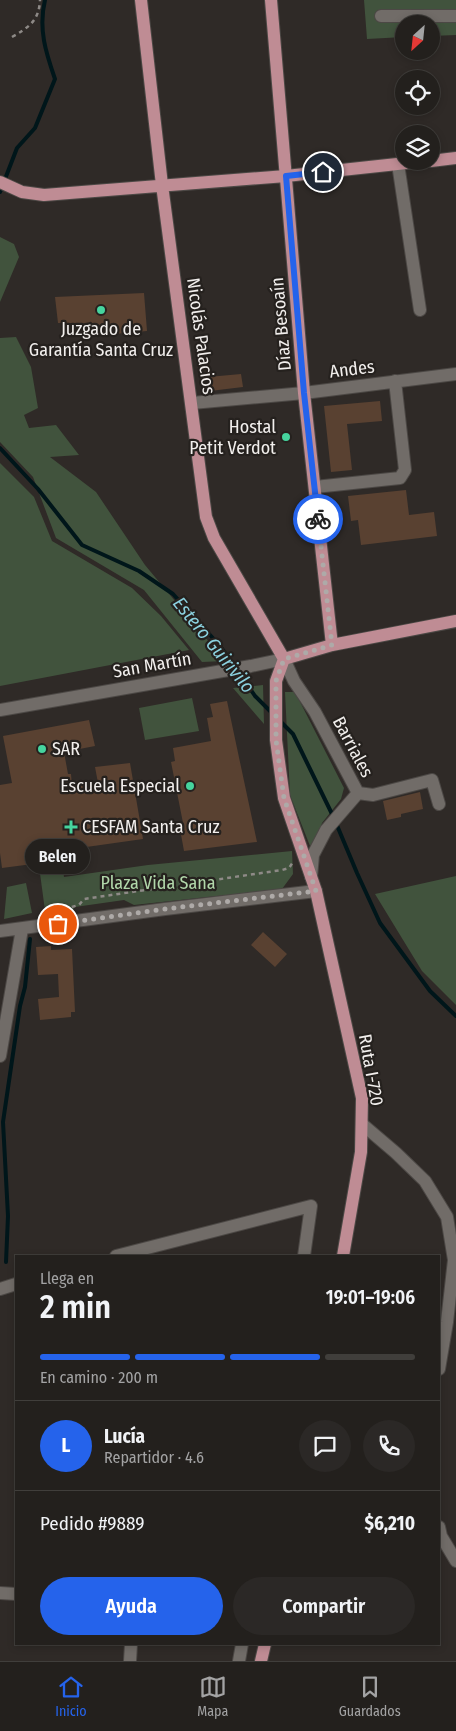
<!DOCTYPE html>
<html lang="es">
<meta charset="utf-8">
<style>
:root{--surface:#23201d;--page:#2b2826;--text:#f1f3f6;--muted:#a3a3a4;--line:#403e3b;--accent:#2563eb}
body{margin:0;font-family:"Fira Sans Condensed",sans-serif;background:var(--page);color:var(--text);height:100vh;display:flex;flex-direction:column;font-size:19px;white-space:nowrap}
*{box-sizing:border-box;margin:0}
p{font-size:16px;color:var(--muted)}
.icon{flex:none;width:28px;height:28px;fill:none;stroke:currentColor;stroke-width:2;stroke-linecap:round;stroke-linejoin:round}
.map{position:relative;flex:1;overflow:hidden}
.drawer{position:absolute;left:15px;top:1255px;width:425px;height:390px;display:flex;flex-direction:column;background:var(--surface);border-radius:0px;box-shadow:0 2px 8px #0003,0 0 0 1px var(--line)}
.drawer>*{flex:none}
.needle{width:32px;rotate:207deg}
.controls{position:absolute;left:395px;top:15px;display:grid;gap:10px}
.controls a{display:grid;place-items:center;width:45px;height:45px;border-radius:50%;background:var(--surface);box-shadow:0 2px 8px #0003,0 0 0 1px var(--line);font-size:25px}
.pin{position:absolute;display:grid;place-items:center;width:42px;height:42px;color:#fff;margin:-21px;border:2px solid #fff;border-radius:50%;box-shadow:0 1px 5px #0007}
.courier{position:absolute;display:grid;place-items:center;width:50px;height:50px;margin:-25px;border:4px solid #2563eb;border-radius:50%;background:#fff;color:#222;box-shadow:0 1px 6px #0007}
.bubble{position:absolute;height:35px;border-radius:18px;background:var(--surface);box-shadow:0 2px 8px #0003,0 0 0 1px var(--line);font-size:16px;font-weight:600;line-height:35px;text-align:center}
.head em{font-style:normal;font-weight:600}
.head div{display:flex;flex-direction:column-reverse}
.head{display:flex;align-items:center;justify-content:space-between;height:85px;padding:0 25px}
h1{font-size:32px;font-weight:600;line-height:38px}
.bar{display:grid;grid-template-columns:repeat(4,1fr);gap:8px 5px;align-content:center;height:60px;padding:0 25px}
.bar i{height:6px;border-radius:4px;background:var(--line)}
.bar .current{background:var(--accent)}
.bar p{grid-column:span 4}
.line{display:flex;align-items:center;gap:12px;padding:0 25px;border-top:1px solid var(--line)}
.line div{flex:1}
.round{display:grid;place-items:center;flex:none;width:52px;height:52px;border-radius:26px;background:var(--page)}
.button{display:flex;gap:10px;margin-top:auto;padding:10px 25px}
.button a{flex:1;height:58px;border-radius:30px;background:var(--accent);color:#fff;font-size:20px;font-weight:600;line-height:58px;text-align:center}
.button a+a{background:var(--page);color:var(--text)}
.tabs{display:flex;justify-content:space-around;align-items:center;height:70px;border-top:1px solid var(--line);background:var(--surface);font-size:14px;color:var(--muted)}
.tabs a{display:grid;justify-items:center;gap:2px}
.tabs .current{color:var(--accent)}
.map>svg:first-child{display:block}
.green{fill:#41533d}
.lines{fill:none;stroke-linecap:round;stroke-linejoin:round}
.stream{stroke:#00161a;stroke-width:4}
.building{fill:#594131}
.minor-casing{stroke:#4c4845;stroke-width:14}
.major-casing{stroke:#4c4845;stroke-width:14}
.path{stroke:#8e8a87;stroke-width:2.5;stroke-dasharray:4 4;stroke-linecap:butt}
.minor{stroke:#716c68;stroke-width:12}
.major{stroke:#bf8c94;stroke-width:12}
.done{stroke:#aeaaa8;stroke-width:5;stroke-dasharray:0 9}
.route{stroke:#2563eb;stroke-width:6}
.poi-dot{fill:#46d49e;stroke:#25211e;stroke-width:2}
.labels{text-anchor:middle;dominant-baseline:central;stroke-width:4.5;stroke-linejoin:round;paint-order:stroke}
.street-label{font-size:18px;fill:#f2efed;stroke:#25211e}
.poi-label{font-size:18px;fill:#f2efed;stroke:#25211e;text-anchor:end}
.park-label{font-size:18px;fill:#b1d7aa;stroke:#25211e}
.water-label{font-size:19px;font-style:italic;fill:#8bd1df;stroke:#25211e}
</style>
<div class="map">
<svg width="456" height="1661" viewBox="0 0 456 1661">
<rect width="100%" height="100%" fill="#2f2a27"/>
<path class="green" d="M364,0h92v35l-25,1v-12h-27v13l-37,2z
M0,237l14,7 5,13 -19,45z
M16,337l15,30 7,41 -14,7 5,13 27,-3 23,30 -29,2 46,35 49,73 80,96 -23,1 -58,-72 -88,-52 -23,-61 -33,-35v-104z
M0,463l34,34 18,44 80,47 29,28 28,34 -189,36z
M263,685l1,39 -31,-36z
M285,692h10l49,96 -3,11 -19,24 -4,15 -8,8 -20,-51z
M192,698l7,33 -54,9 -6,-32z
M292,851l1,23 -11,15 -148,16 -10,-5 -49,7 -6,7 -23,4 -7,-52 23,-3 2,14 84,-12z
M456,876v129l-34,-34 -47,-77z
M26,883l6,30 -28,6 3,-32z"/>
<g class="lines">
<path class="stream" d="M0,192l17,-44 18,-20 20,-49c-9,-26 -17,-50 -10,-79
M0,448l38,41 44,56 57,26 34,23 47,52 14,20
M238,671l17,25 18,18
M280,721l13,13 40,82
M336,823l21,50 23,50 50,68 26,25
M6,1262l2,-46 -5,-94 17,-116 5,-19 5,-48"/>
</g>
<path class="building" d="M144,293l3,38 -44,4h-15l-8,-4 1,-8h-23l-3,-26z
M241,374l2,13 -33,4 -2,-14z
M380,401l2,20 -35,3 5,46 -21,2 -7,-66z
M406,490l3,25 25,-3 3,24 -76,9 -3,-25 -7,1 -3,-25z
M227,701l30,141 -73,9 -4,-22 4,-1 -13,-66 4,-1 -2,-13 38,-7 -4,-23 6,-1 -3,-13z
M89,720l6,26 -31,6 4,22h3l1,12 26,-3 -3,-16 35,-4 13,76 -92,13 -3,10 -46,6 -2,-15v-68l12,-2 -9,-47z
M420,792l3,17 -22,5v3l-14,3 -4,-19z
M263,932l24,22 -12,13 -24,-22z
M51,946v4l21,-1 3,63h-4v5l-31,3 -2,-21 21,-2 -1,-23 -20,1 -2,-28z"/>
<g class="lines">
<g class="minor-casing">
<path id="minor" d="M381,16h75
M398,164l22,146
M192,403l112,-10 152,-19
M315,487l85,-9 5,-8 -10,-89
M0,710l251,-44 33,-7 10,22 21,31 43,81 -32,37 -13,25 -2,22
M358,793l15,2 59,-15 7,24
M0,931l165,-22 151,-18
M0,1056l22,-127
M362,1124l34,29 29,28 22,36 7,43 -7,62 -8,47
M116,1256l195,-50 -7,50
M0,1289l16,-5
M439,1527l2,9 15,25
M0,1593l16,1
M130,1661l1,-17
M239,1661l3,-17"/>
</g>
<g class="major-casing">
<path id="major" d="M141,0l21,185 44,332 8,21 70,121 -8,22v59l8,58 32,93 46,207 -1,54 -18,104
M271,0l33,393 28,252
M431,161l25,-3
M0,182l22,10 22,3 242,-19 139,-15
M284,659l48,-14 124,-24
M261,1661l4,-17"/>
</g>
<path class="path" d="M12,37c17,-10 27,-16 28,-37
M64,909l15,-4 5,-6 198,-29 7,-2 4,-6"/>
<use href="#minor" class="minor"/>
<use href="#major" class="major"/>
</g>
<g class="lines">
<path class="done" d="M58,924l107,-15 151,-18 -32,-93 -8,-58v-59l8,-22 48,-14 -14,-126"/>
<path class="route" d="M318,519l-14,-126 -18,-217 37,-4"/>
</g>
<g class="poi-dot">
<circle cx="101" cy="310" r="5"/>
<circle cx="286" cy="437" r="5"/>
<circle cx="42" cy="749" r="5"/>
<circle cx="190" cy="786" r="5"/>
<path d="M68.5 819.5h5v5h5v5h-5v5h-5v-5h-5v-5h5z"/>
</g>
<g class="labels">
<g class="street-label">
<text transform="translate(281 324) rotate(-95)">Díaz Besoaín</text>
<text transform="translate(201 336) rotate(82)">Nicolás Palacios</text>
<text transform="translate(352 369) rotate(-7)">Andes</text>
<text transform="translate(152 665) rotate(-10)">San Martín</text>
<text transform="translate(353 747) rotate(62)">Barriales</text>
<text transform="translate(371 1070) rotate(80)">Ruta I-720</text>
</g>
<g class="poi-label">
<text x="101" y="329" text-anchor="middle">Juzgado de<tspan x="101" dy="21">Garantía Santa Cruz</tspan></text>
<text x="276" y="427">Hostal<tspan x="276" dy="21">Petit Verdot</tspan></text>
<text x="52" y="749" text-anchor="start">SAR</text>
<text x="180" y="786">Escuela Especial</text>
<text x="82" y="827" text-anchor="start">CESFAM Santa Cruz</text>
</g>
<g class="park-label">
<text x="158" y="883">Plaza Vida Sana</text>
</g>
<g class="water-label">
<text transform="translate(214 645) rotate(51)">Estero Guirivilo</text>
</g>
</g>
</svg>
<div class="controls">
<a><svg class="needle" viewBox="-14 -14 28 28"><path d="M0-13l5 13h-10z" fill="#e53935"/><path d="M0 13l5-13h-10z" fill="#a3a3a4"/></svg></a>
<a><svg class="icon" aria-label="locate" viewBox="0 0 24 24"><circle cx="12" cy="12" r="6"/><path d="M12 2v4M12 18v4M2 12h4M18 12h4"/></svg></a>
<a><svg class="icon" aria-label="layers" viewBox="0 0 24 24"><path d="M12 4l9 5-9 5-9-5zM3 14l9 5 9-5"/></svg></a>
</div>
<div class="pin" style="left:58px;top:924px;background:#ea580c"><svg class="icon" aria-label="bag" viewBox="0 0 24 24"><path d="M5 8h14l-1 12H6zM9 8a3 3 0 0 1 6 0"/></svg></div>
<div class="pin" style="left:323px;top:172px;background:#1f2937"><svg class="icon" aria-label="home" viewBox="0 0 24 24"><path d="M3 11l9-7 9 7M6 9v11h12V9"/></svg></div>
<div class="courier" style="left:318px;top:519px"><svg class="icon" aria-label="bike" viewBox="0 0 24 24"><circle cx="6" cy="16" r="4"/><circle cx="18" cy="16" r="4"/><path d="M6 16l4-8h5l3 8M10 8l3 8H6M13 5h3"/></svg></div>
<div class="bubble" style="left:25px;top:839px;width:65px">Belen</div>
<section class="drawer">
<div class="head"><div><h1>2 min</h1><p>Llega en</p></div><em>19:01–19:06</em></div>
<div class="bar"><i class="current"></i><i class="current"></i><i class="current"></i><i></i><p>En camino · 200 m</p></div>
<div class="line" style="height:90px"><b class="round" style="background:var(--accent);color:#fff">L</b><div><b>Lucía</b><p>Repartidor · 4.6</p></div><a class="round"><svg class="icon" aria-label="chat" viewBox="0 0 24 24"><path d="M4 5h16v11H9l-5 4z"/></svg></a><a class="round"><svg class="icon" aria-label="phone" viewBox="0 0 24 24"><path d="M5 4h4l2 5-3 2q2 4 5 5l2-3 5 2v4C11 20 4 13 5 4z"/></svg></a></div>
<div class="line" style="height:65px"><div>Pedido #9889</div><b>$6,210</b></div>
<div class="button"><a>Ayuda</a><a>Compartir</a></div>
</section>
</div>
<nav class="tabs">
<a class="current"><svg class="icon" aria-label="home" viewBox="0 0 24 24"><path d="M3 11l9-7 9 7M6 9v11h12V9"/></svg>Inicio</a>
<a><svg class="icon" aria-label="map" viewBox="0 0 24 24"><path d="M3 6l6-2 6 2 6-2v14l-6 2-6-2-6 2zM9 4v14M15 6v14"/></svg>Mapa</a>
<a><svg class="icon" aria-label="saved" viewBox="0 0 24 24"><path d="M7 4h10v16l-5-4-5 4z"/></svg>Guardados</a>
</nav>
